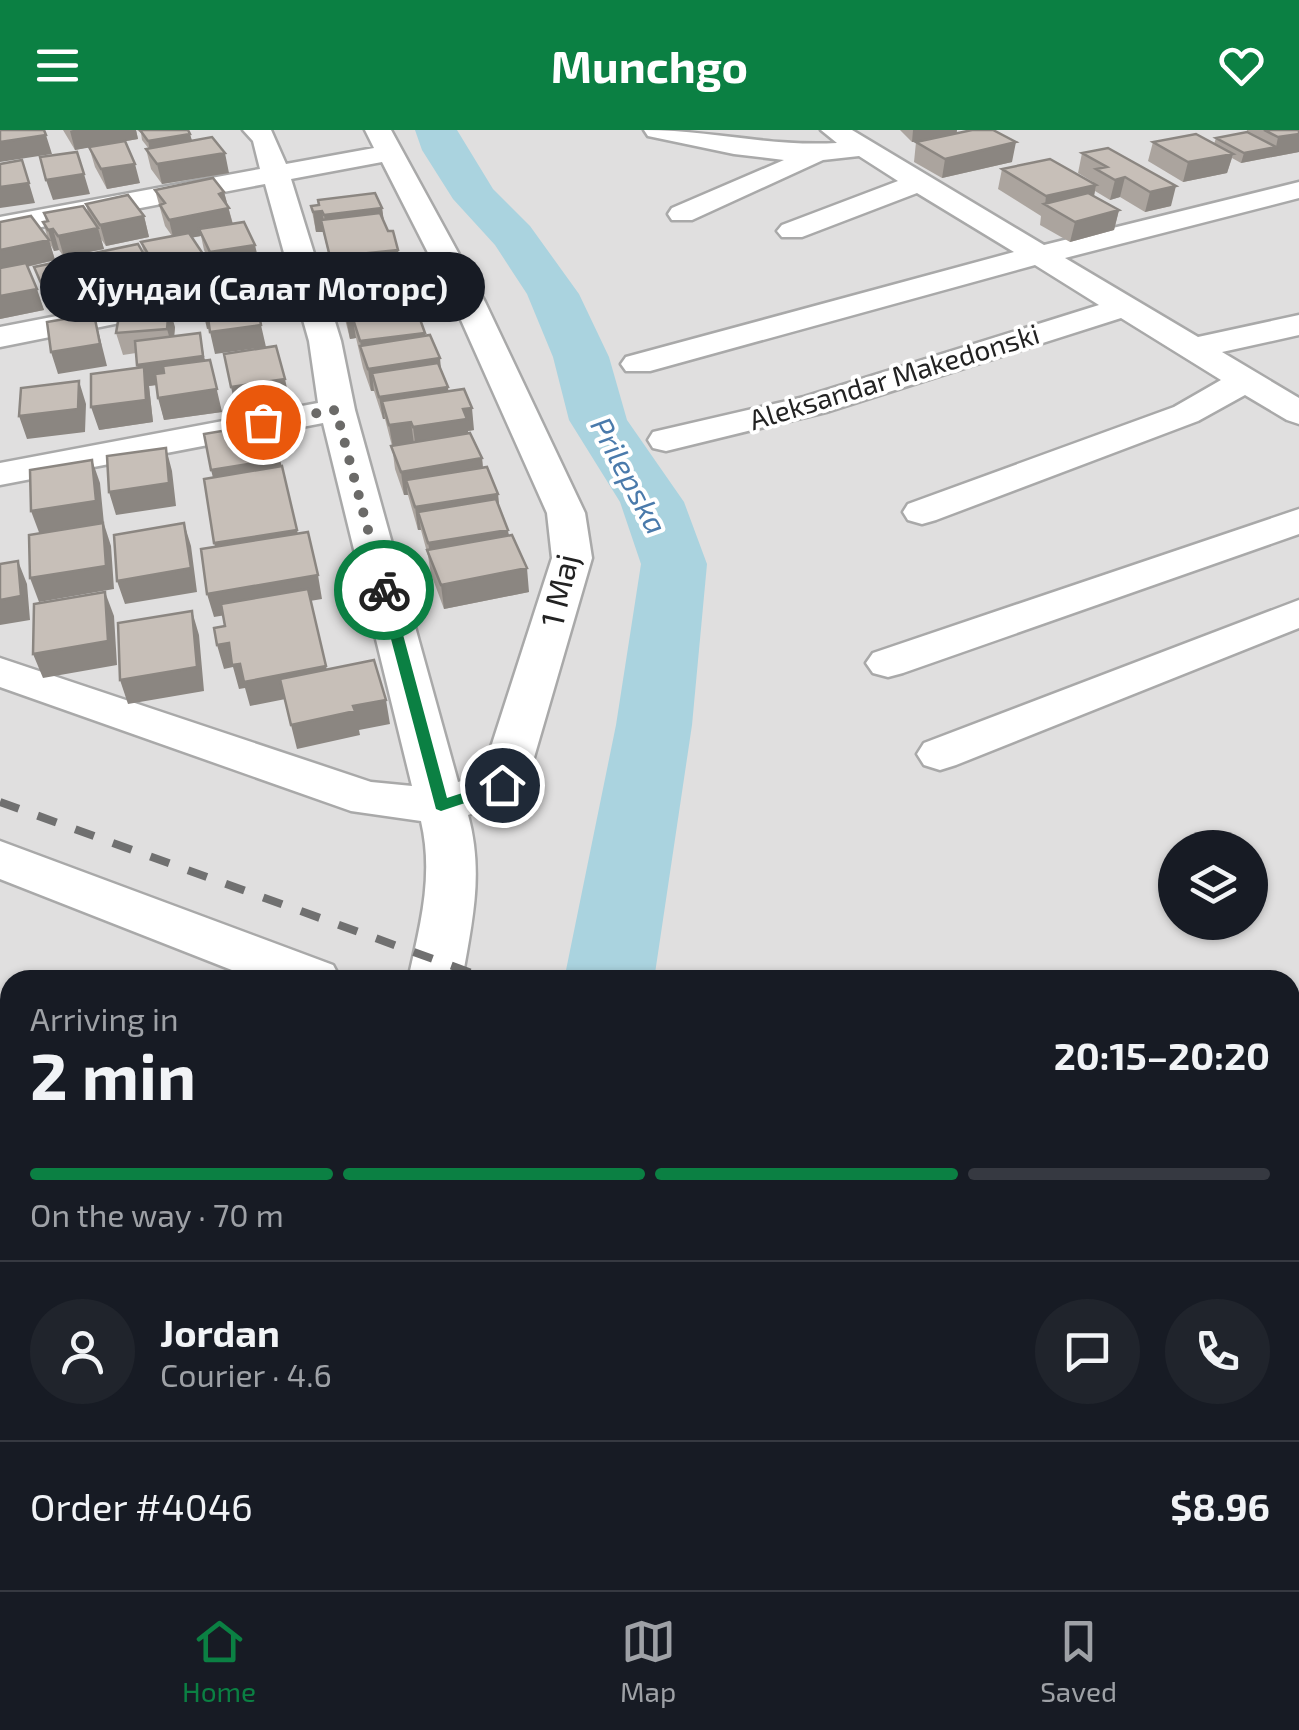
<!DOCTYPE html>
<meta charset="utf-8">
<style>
:root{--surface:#171b24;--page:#20242c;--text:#f1f3f6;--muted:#9ea1a6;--line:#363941;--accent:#0b8043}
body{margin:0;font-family:"Exo 2",sans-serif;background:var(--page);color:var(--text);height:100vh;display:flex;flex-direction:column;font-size:38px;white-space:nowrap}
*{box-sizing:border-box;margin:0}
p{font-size:32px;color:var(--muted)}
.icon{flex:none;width:55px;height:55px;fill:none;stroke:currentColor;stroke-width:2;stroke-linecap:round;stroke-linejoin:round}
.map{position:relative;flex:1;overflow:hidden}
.sheet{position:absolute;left:0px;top:840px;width:1300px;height:620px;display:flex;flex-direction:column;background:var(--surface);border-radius:30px 30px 0 0;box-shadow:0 2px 8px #0004}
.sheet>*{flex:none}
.buttons{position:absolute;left:1158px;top:700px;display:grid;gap:20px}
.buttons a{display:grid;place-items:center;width:110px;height:110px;border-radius:50%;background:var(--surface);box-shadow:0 2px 8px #0004;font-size:50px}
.pin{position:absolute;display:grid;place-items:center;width:85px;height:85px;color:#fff;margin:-42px;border:5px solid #fff;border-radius:50%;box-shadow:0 2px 10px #0007}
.courier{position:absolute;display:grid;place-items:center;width:100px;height:100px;margin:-50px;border:8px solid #0b8043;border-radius:50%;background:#fff;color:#222;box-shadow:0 2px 12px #0007}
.bubble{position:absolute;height:70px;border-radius:35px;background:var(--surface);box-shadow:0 2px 8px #0004;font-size:32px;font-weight:700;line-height:70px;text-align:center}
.head em{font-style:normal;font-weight:700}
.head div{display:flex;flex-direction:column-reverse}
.head{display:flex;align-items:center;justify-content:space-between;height:170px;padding:0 30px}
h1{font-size:65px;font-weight:700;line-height:75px}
.bar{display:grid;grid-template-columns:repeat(4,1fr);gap:15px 10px;align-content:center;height:120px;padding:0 30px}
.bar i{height:12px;border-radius:8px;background:var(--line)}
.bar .current{background:var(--accent)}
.bar p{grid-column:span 4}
.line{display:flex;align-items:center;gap:25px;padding:0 30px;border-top:2px solid var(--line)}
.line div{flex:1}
.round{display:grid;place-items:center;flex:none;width:105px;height:105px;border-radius:52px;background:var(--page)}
header{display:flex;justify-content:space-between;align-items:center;height:130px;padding:0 30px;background:var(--accent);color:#fff;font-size:45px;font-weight:700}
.tabs{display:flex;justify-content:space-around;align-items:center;height:140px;border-top:2px solid var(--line);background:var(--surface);font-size:28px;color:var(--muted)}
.tabs a{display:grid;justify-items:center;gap:5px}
.tabs .current{color:var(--accent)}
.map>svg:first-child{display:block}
.residential{fill:#e0dfdf;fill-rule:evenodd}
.commercial{fill:#f2dad9}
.industrial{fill:#ebdbe8}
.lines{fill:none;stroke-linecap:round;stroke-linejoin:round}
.river{fill:#aad3df;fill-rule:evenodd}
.minor-casing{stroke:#a9a9a9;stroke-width:5}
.minor{fill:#fff;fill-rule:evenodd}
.rail-far1{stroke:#707070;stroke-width:8;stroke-dasharray:20 20;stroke-linecap:butt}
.rail{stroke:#707070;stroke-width:10;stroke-dasharray:26 26;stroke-linecap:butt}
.wall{fill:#aba49e}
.shaded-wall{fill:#8b8681}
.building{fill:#c7bfb8;stroke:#8b8681;stroke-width:2.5}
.route{fill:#0b8043}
.done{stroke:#6b6a68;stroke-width:10;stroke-dasharray:0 18}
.labels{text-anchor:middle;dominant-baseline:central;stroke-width:8;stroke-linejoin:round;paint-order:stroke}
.far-street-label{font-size:28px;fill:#222;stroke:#fff}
.far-water-label{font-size:30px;font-style:italic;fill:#4a7aab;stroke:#fff}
.street-label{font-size:32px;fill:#222;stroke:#fff}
</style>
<header><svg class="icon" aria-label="menu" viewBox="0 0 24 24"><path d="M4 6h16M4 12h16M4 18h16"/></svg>Munchgo<svg class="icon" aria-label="heart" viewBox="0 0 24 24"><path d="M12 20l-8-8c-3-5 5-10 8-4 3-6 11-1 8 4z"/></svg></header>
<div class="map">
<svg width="1299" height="1460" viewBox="0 0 1299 1460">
<rect width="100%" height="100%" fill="#f2efe9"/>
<path class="residential" d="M0,0h1299v1460h-1299zM1175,718h75v74h-75zM10,850h1280v600h-1280z"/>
<path class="commercial" d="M1290,1231l9,3v226h-595l1,-10h585z"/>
<path class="industrial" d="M0,1119l10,2v329h316l-1,10h-325z"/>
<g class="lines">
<path class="river" d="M415,0h42l36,59 37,37 49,68 30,63 18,63 57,82 23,62 -15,161 -38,255h-90l52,-255 25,-161 -21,-62 -51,-82 -16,-63 -26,-63 -32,-49 -42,-46 -31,-49z
M416,1450h122l-1,10h-122z"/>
<g class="minor-casing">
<path id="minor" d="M243,0h28l15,34 88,-16 -9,-18h26l94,172 100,211 7,45 -66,227 -7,12 -51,18c16,58 4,107 -6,165h-54c12,-54 26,-104 13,-159l-70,-10 -351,-124v-29l371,124 41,4 -89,-363 -323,62v-22l318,-60 -9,-62 -15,-53 -294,59v-20l289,-56 -24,-87 -265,51v-18l260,-48 -7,-28zM382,32l71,140 94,211 5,45 -70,217 -24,7 -103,-372 -14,-69 -50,-162z
M644,0c65,0 127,17 193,13l-16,-13h31l192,115 255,-63v16l-234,60 133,79 101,-22v20l-77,17 77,46v26l-12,-4 -42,-25 -47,26 -262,99 -14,4 -14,-4 -5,-8 5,-8 266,-97 47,-27 -100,-62 -295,94 -160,39 -13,-3 -5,-8 5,-8 151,-35 295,-92 -64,-40 -385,106h-24l-5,-7 5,-7 388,-105 -97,-59 -115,44h-20l-5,-6 5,-6 116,-44 -39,-25 -36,4 -131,60h-20l-4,-6 4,-6 112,-48 -50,-6 -86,-18z
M1299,379v25l-396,139 -15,4 -15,-4 -7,-10 7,-10z
M1299,470v28l-343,137 -16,5 -16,-5 -7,-11 7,-11z
M0,711l333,124 8,15h-84l-257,-101z
M289,1450h74l-1,10h-74z"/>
</g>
<use href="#minor" class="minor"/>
<path class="rail-far1" d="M0,672l491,178"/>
<path class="rail" d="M1290,1131l9,4"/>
</g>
<path class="wall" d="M63,0h73l2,9 -47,8 49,36 -33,6 -12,-22 -6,-20 -14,3z
M137,0h51l4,11 37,32 -67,11 -11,-15 -5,-20h3l-7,-9 -1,-7z
M900,0h57l-1,4 56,28 -70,16 -28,-16 2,-20 12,-2 -16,2z
M1247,0h52v22l-58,11 -9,-5 -5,15 -44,9 -35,-21 5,-19 61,2 2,-6 31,-6z
M1108,18l63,58 -26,6 -25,-15 -10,3 -15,-9 -1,5 25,14 -5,20 -44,12 -30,-17 1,-9 -43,-27 4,-20 91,15v-2l-15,-9 4,-20z
M155,60l69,2 9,32 27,42 -45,8 -11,-24 -3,-14 -9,1 18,41 -49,10 -6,-11 4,14 -49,10 -14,-26 -6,-21 55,3 -4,-15 31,-6 -7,-10z
M318,70l64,8 2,14 14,28 2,15 12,18 2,14 11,39 16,35 7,20 26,39 -6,1v2l14,25 1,10 15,26 1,12 30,86 -85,17 -13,-35 -3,-18 -7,-26h-3l-10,-35h-4l-9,-26 -3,-23 -7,-27h-2l-9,-28h-3l-8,-23 -7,-30 -6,1 -27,-107h-7l-5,-26 7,-1z
M86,74l58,12 5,21 -43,9 -5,-7 3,10 -40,8 -5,-7 -5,1 -4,-7 5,16 -28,7 17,43 -44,9v-97l48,17 -5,-17 3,-1 -2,-8h44z
M175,197l-1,9 32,24 16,52 -58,8 -8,-35 -7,1 4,36 -54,8 39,-62 -2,-15 -13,2 -7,-22z"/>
<path class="shaded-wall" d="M73,0h63l2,9 -63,11 -5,-19z
M913,0h44l-1,7 -44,5z
M190,4l3,10 -43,7 -2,-10z
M1299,4v18l-58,11 3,-10 32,-6 2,-10z
M46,5l6,19 -52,8v-20z
M1016,12l-4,20 -70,16 3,-19z
M225,23l4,20 -67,11 -5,-20z
M1233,24l-6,19 -44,9 5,-20z
M135,34l5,19 -33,6 -6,-20z
M84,44l6,20 -37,6 -7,-20z
M1125,47l-5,20 -10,3 5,-20z
M29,53l6,20 -35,5v-21z
M1096,55l-4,21 -47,-1 1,-9z
M1176,56l-5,20 -26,6 5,-20z
M224,62l10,37h-35l2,7 -27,5 -5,-21z
M382,78l3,20 -58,8 -3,-21z
M1119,80l-5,20 -44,12 5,-20z
M322,81l4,20 -5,-11 2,12h-7l-3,-20z
M144,86l5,21 -43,9 -6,-21z
M98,98l6,21 -40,8 -6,-21z
M53,99l6,21 -5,1 -6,-21z
M49,110l6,20 -55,13v-23z
M255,115l5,21 -45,8 -5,-22z
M398,120l3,21 -67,3v4l-4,-21z
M205,127l5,21 -49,10 -5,-21z
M153,140l6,21 -49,10 -6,-21z
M89,151l6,21 -45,9 -6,-21z
M412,153l3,21 -70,11 -4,-22z
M37,159l7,21 -44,9v-23z
M261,170l4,21 -58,8 -5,-22z
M169,176l6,21 -2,23 -6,-21z
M418,178l3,21 -68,-10 3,19 -6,1 -4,-21z
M94,184l13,52 -49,8 -7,-22z
M261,195l5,22 -51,7 -5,-22z
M200,203l8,45 -59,8 4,36 -54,8 -8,-23 52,-20 -6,-22z
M425,203l2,22 -65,-2 -2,-12z
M440,228l2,22 -70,-7 2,18h-3l-3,-22z
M210,230l12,52 -58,8 -6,-22z
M285,249l5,23 -54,7 -5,-22z
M79,251l7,23 -1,28 -58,7 -8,-23z
M448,257l2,22 -68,-8 3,18h-2l-4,-22z
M472,278l2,22 -6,1 1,10 -53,9 -3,-23 50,-18z
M411,292l3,22 -21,4 -4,-23z
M166,318l6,23 4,35 -60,9 -7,-23z
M482,328l2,23 -78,-1 2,15h-4l-3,-23z
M280,329l5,23 -68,11 -6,-23z
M92,330l8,23 4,41 7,22 3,43 -75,13 -9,-24 10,-43 -9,-24z
M498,364l2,23 -82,-5 3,18h-3l-3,-23z
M184,393l7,23 6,46 -72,12 -8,-23z
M297,400l5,23 -82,13 -6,-23z
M508,400l2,23 -79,5 -3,-15z
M18,431l9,23 3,36 -30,5v-25z
M527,438l2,24 -85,17 -3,-24z
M318,445l4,24 -108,18 -7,-23z
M105,462l9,24 3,49 -74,13 -10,-24z
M192,481l7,24 5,56 -76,13 -8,-24z
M229,513l11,21 86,2 5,24 -81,16 -5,-18 -6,1 -6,-22 -9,2 -7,-24z
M386,570l4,24 -31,6 1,5 -63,14 -6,-24 62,-19z"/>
<path class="building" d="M0,0h44l2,5 -46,7z
M140,0h48l2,4 -42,7z
M972,0h21l23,12 -71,17 -29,-17z
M1264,0h35v4l-21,3z
M1247,2l29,15 -32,6 -28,-15z
M1196,4l37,20 -45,8 -35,-20z
M212,7l13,16 -68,11 -11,-15z
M125,11l10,23 -34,5 -12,-22z
M1108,18l68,38 -26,6 -25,-15 -10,3 -19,-11 11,-2 -25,-14z
M77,22l7,22 -38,6 -6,-23z
M1050,29l46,26 -50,11 -44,-27z
M22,30l7,23 -29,4v-23z
M213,48l11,14 -5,2 10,14 -60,12 -9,-15 5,-2 -10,-13z
M375,63l7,15 -58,7 -2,-4 -9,1 -2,-6 8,-1 -1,-5z
M1088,63l31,17 -44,12 -31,-18z
M128,65l16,21 -44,9 -14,-21z
M83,76l15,22 -40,8 -5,-7 -5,1 -5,-8 5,-1 -4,-8z
M380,83l8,18h5l5,19 -68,7 -9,-37z
M31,86l18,24 -49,10v-28z
M244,92l11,23 -45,7 -11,-23z
M189,103l16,24 -49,10 -15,-25z
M138,114l15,26 -49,10 -14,-26z
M78,128l11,23 -45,9 -10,-23z
M26,133l11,26 -37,7v-28z
M404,134l8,19 -71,10 -7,-19z
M256,150l5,20 -59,7 -3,-20z
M410,158l8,20 -72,10 -6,-21z
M257,174l4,21 -51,7 -3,-21z
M169,176l-2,23 -51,4 4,-23z
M417,181l8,22 -65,8 -7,-22z
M94,184l6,30 -49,8 -4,-30z
M200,203l3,23 -66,9 -2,-24z
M430,205l10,23 -72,11 -8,-23z
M276,216l9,33 -54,8 -7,-33z
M210,230l7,29 -59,9 -3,-24 9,-1 -1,-7z
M438,233l10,24 -69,10 -7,-24z
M144,237l2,33 -55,7v-33z
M79,251l-1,28 -59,7 2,-28z
M464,259l8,19 -9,1 4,10 -54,8 -2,-5 -22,3 -7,-24z
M270,293l10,36 -69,11 -7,-36z
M470,303l12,25 -81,14 -10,-26z
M166,318l3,35 -60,9 -2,-36z
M92,330l4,41 -65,10 -1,-41z
M282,336l15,64 -83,13 -10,-64z
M487,337l11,27 -83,13 -9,-27z
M496,369l12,31 -80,13 -10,-31z
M103,393l3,43 -76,12 -1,-43z
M184,393l7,45 -74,13 -3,-46z
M308,402l10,43 -111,19 -6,-45z
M512,405l15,33 -86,17 -14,-35z
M18,431l3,35 -21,4v-36z
M308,459l18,77 -82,16 -4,-18 -8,1 -3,-22 -12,2 -3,-17 11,-2 -4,-22z
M105,462l3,49 -75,13 1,-50z
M192,481l5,56 -77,13 -2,-57z
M374,530l12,40 -33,6 2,5 -64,14 -11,-46z"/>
<path class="route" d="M384,456l7,4 56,208 55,-18 5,1v8l-66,22 -5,-2 -58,-219z"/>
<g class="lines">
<path class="done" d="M263,292l73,-12 48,180"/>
</g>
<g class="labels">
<g class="far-street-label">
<text transform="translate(894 246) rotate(-17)">Aleksandar Makedonski</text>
</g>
<g class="far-water-label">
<text transform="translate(630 345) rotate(62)">Prilepska</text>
</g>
<g class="street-label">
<text transform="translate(558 460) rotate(-77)">1 Maj</text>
</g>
</g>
</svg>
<div class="buttons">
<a><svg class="icon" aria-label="layers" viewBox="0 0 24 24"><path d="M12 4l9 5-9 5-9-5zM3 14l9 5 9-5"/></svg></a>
</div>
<div class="pin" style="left:263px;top:292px;background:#ea580c"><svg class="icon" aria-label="bag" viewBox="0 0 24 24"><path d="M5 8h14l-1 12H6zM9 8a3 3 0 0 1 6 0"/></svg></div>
<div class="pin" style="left:502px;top:655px;background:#1f2937"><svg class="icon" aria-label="home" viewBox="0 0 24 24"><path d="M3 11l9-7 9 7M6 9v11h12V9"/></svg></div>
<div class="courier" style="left:384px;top:460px"><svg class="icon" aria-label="bike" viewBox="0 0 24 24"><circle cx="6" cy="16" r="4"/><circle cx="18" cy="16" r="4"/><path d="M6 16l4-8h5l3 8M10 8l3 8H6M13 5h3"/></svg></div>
<div class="bubble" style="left:40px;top:122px;width:445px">Хјундаи (Салат Моторс)</div>
<section class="sheet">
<div class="head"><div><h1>2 min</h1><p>Arriving in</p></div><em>20:15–20:20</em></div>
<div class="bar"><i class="current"></i><i class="current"></i><i class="current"></i><i></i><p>On the way · 70 m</p></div>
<div class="line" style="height:180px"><a class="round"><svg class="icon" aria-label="person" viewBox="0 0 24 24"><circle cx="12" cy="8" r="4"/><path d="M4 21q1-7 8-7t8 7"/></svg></a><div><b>Jordan</b><p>Courier · 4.6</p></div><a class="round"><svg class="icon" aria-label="chat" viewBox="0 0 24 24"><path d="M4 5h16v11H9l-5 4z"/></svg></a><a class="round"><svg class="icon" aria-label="phone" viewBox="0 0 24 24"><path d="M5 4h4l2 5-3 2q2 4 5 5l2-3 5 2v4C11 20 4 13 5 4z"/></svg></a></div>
<div class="line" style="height:130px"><div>Order #4046</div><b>$8.96</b></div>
</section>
</div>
<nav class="tabs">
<a class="current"><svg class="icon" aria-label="home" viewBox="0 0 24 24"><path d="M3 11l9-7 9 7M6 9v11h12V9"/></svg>Home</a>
<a><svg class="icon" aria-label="map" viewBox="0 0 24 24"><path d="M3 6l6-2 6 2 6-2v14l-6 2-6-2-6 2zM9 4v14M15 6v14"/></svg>Map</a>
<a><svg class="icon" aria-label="saved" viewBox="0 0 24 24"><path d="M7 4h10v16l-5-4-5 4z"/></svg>Saved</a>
</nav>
